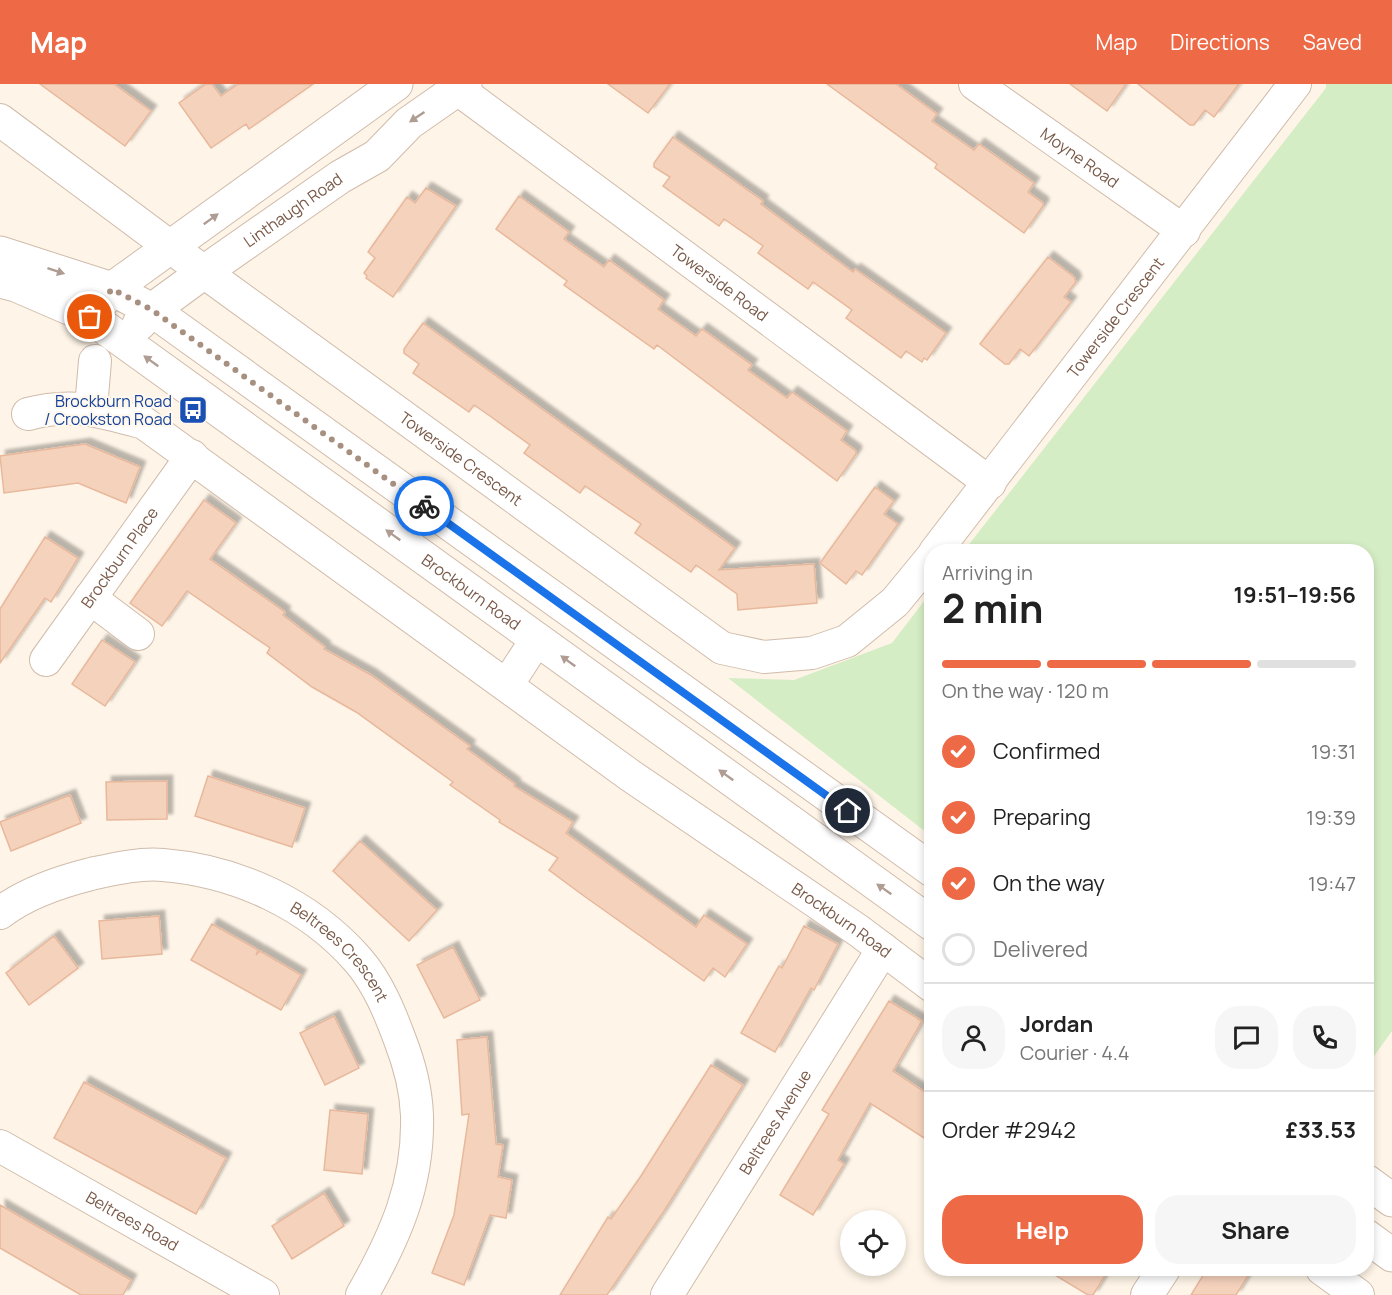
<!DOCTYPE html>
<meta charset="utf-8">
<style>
:root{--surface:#fff;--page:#f6f6f6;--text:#222;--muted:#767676;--line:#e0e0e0;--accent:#ee6945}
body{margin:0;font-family:Manrope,sans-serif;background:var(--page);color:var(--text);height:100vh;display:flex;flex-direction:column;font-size:22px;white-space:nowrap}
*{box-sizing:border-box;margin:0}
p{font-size:20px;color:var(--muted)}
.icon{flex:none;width:33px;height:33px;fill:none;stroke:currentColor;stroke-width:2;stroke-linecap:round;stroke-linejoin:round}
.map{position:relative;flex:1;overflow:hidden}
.sheet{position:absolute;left:924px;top:460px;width:450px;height:732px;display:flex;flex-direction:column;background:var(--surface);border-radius:24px;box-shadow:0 3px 9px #0003}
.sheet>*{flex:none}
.buttons{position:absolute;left:840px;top:1126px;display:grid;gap:12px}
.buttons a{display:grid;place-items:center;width:66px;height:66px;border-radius:50%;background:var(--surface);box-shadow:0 3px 9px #0003;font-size:30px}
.pin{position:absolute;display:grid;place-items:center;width:51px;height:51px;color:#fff;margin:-26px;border:3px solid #fff;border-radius:50%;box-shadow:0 2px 6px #0007}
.courier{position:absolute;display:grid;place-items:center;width:60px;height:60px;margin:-30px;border:4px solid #1a73e8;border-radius:50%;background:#fff;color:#222;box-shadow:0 2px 8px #0007}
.summary em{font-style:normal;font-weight:700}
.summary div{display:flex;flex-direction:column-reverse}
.summary{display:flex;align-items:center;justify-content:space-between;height:102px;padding:0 18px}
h1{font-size:39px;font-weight:700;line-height:45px}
.bar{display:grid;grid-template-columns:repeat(4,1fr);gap:9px 6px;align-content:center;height:72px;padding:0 18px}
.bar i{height:8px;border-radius:4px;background:var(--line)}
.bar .current{background:var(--accent)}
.bar p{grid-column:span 4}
.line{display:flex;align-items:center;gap:15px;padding:0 18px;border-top:2px solid var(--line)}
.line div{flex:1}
.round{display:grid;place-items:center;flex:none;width:63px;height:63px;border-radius:24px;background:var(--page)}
ol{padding:0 18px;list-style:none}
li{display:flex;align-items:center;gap:18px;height:66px}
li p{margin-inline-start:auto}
li .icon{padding:6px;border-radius:50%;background:var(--accent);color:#fff;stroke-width:4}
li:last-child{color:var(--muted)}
li i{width:33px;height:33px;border:3px solid var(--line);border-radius:50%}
.button{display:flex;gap:12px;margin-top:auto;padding:12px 18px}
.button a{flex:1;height:69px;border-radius:24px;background:var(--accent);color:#fff;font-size:24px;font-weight:700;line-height:69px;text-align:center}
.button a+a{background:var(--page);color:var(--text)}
header{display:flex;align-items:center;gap:36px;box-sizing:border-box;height:84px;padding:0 30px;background:var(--accent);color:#fff}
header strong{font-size:28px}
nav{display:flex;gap:33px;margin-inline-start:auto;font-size:21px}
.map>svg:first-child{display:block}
.green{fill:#d5edc4}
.building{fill:#f5d2bc;stroke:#e8b89c;stroke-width:1.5;filter:url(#shadow)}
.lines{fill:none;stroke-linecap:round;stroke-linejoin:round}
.minor-casing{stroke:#d0bcab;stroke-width:34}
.tertiary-casing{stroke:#d0bcab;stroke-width:35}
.minor{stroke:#fff;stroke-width:32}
.tertiary{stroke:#fff;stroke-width:33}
.oneway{fill:#af9c92}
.done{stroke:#a89080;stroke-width:6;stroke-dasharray:0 10.8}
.route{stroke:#1a73e8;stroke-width:8}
.labels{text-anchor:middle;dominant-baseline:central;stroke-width:4.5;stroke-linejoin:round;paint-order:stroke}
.street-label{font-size:16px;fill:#795a49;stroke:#fff8ee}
.transit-label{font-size:16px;fill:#164399;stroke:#fff8ee;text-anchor:end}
</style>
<header>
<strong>Map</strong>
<nav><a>Map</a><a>Directions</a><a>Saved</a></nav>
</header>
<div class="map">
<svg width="1392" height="1211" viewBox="0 0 1392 1211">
<defs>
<filter id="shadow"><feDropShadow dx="5.5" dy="-5.5" stdDeviation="1.5" flood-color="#0004"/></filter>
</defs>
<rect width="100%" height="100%" fill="#fef4e7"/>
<path class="green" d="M1326,0h66v947l-25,35 -1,-514h-403l363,-464z
M931,508v244l-203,-158 66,2 98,-37z"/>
<path class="building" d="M40,0h74l37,27 -26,35z
M206,0h6l9,12 17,-12h75l-64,45 -3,-5 -35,24 -32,-45z
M608,0h62l-22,29z
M827,0h69l41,30 -5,7 42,29 5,-6 55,39 -6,9 15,11v3l-19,27 -89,-65 2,-4z
M1070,0h56l-19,27z
M1138,0h101l-25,33 -9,-7 -11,15h-4z
M673,53l90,64 -2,3 92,68 2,-3 91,64 -19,27 -3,-2 -2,4 -16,-11 -5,7 -55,-40 6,-8 -39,-28 -5,7 -50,-36 5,-7 -39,-27 -5,7 -56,-40 7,-9 -16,-10v-4z
M426,104l30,18 -63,91 -27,-19 1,-2 -3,-3 11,-15 -7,-6 39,-55 8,6z
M519,112l50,36 -5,7 40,28 5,-7 55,40 -6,9 38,27 6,-7 50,36 -4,5 39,28 5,-6 55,39 -6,9 15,11v3l-19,27 -180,-136 -3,4 -90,-64 3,-4 -71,-52z
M1048,173l26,20 2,5 -12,15 7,5 -42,54 -9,-7 -11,15h-4l-25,-20z
M423,239l312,225 -16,22 95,-6 3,39 -79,7 -1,-16 -41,-29 -5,7 -56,-39 6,-9 -56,-38 -5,7 -56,-40 6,-8 -40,-29 -16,-11 -5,7 -56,-39 6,-9 -15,-11v-4z
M85,360l55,23 -14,36 -48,-20 -74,10 -4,-37z
M875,403l19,14 -10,13 14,10 -36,51 -6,-4 -10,13 -26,-21z
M204,416l32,23 -26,36 75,53 -2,3 42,32 -1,2 47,26 99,71 -3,3 48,35 -1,2 59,36 -7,11 88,64 42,30 8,-12 43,29 -22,33 -12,-9 -9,13 -120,-85 -35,-26 9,-12 -59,-36 1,-2 -50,-35 3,-3 -97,-70 -44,-25 -45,-34 3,-5 -83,-57 -25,35 -32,-23z
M45,453l33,21 -27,44 -6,-4 -45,65v-54z
M102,556l33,22 -30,44 -33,-22z
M208,692l97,32 -13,39 -97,-31z
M167,697v38l-60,1 -1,-38z
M70,711l11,28 -70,28 -11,-29z
M360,757l77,69 -28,31 -76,-70z
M159,832l3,38 -60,5 -3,-38z
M212,840l46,26 -2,5 4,-4 41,24 -20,35 -90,-50z
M804,842l34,18 -24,46 -3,-2 -36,64 -34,-19 38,-67 3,2z
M54,852l24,32 -49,37 -23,-32z
M453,863l27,53 -36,18 -27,-53z
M889,917l33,20 -29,50 39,26v46l-62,-40 -32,57 6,4 -31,51 -33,-20 49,-81 -7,-4z
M334,932l25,52 -34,17 -25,-52z
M487,953l9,107 7,1 -5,32 14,3 -6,38 -16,-3 -26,70 -32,-12 22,-58 15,-101 -7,1 -5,-75z
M711,981l32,20 -79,126 -57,84h-47l48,-78 3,2 30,-43z
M84,998l142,76 -30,56 -142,-76z
M330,1026l38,4 -6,60 -38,-4z
M324,1109l20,33 -52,33 -20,-33z
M0,1121l131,75 -8,15h-42l-81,-47z
M1045,1185h64l-16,26h-5z
M1207,1185h45l-16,26h-45z"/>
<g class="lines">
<g class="minor-casing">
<g id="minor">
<path id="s1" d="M451,0l539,399"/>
<path id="s2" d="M975,0l209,147"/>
<path id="s3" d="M0,36l204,152 518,376 42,9 48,-4 35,-12 48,-39 37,-45"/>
<path d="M91,324l4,-47"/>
<path id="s4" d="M28,330c44,-12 73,-3 116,9l487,353 228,155 73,55"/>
<path id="s5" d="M935,468l360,-468"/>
<path d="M90,514l48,36"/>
<path id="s6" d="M46,576l146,-204"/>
<path d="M507,601l30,-46"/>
<path id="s7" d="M0,829c26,-20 59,-31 91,-39 23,-5 48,-11 72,-9 74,6 146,39 195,95 20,23 32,53 42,80 9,23 16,51 17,75 2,69 -22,122 -55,180"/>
<path id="s8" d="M0,1062l263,149"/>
<path d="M1322,1185l36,26"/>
<path id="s9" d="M667,1211l216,-346"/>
<path d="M1147,1211l17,-26"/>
</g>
</g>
<g class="tertiary-casing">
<g id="tertiary">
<path d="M0,169l112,36 40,21 780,560"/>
<path id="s10" d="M0,197l16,4 74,32 842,607"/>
<path d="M100,220l12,-15 284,-205"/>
<path id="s11" d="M139,240l13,-14 52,-38 136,-95 37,-21 32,-33 56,-39"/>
<path d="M1366,1097l26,19"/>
<path d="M1366,1152l26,19"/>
</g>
</g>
<use href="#minor" class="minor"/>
<use href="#tertiary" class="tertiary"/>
</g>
<defs><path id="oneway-solid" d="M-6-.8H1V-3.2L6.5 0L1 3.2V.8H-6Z" transform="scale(1.5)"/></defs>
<g class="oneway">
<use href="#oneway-solid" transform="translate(417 33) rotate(146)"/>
<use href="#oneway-solid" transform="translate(211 135) rotate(-36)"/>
<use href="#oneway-solid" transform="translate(56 187) rotate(18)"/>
<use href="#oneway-solid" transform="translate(151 277) rotate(-144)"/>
<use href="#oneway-solid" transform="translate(393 451) rotate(-144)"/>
<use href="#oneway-solid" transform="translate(568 577) rotate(-144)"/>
<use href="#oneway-solid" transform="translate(726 691) rotate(-144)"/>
<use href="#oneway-solid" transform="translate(884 805) rotate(-145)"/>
</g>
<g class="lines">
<path class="done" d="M90,233l22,-28 40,21 272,196"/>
<path class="route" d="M424,422l424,305"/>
</g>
<defs>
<g id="bus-square" transform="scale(1.5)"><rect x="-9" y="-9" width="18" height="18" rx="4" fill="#1a4fb4" stroke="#fff8ee"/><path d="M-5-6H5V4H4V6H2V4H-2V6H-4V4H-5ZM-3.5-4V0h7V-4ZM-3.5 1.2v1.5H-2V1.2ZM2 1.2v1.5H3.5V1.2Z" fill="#fff"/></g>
</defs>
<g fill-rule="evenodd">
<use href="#bus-square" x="193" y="326"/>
</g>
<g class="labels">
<g class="street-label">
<text stroke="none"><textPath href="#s2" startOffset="128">Moyne Road</textPath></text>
<text stroke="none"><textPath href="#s11" startOffset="192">Linthaugh Road</textPath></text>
<text stroke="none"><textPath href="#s1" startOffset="334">Towerside Road</textPath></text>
<text stroke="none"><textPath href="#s5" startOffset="296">Towerside Crescent</textPath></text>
<text stroke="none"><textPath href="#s3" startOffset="572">Towerside Crescent</textPath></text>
<text stroke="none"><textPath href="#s6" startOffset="126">Brockburn Place</textPath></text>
<text stroke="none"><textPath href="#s10" startOffset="567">Brockburn Road</textPath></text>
<text stroke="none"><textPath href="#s4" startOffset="975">Brockburn Road</textPath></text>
<text stroke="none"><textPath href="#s7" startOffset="376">Beltrees Crescent</textPath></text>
<text stroke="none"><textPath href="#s9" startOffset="204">Beltrees Avenue</textPath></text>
<text stroke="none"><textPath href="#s8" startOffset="152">Beltrees Road</textPath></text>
</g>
<g class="transit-label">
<text x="172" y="317">Brockburn Road<tspan x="172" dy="18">/ Crookston Road</tspan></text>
</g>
</g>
</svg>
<div class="buttons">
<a><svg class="icon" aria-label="locate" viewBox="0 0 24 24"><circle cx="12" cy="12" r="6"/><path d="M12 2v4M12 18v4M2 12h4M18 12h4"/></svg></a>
</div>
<div class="pin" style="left:90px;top:233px;background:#ea580c"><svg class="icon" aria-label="bag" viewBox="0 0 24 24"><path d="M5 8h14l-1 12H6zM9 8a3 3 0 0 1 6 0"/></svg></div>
<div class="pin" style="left:848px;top:727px;background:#1f2937"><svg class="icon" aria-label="home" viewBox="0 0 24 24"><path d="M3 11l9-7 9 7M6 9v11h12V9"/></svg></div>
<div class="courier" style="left:424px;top:422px"><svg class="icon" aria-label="bike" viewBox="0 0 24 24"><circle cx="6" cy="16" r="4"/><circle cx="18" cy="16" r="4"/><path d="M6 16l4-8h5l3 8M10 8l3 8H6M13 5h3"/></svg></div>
<section class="sheet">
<div class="summary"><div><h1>2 min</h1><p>Arriving in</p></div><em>19:51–19:56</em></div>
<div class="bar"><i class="current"></i><i class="current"></i><i class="current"></i><i></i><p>On the way · 120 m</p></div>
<ol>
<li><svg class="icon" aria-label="check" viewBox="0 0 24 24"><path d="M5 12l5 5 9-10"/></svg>Confirmed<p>19:31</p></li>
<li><svg class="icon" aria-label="check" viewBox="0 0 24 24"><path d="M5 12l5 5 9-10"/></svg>Preparing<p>19:39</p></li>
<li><svg class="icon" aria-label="check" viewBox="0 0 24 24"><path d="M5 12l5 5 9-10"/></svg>On the way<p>19:47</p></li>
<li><i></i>Delivered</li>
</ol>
<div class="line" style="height:108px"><a class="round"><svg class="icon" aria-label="person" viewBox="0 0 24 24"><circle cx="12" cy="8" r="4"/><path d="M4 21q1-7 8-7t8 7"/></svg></a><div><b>Jordan</b><p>Courier · 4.4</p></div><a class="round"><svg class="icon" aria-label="chat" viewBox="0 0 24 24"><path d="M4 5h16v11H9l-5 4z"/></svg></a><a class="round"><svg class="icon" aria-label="phone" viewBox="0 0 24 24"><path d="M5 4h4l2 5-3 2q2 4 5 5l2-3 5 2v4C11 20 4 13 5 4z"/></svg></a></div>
<div class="line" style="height:78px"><div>Order #2942</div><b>£33.53</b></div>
<div class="button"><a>Help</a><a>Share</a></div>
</section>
</div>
